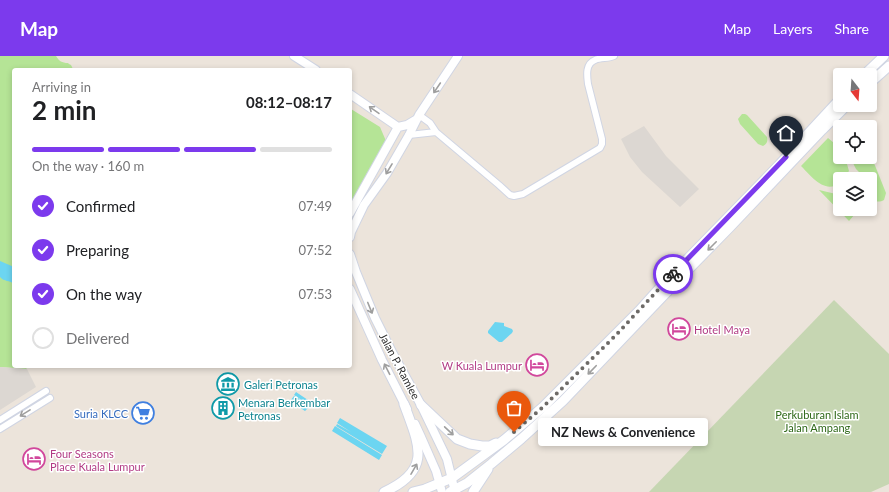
<!DOCTYPE html>
<meta charset="utf-8">
<style>
:root{--surface:#fff;--page:#f2f2f2;--text:#202124;--muted:#757577;--line:#e0e0e0;--accent:#7c3aed}
body{margin:0;font-family:Lato,sans-serif;background:var(--page);color:var(--text);height:100vh;display:flex;flex-direction:column;font-size:15px;white-space:nowrap}
*{box-sizing:border-box;margin:0}
p{font-size:13px;color:var(--muted)}
.icon{flex:none;width:22px;height:22px;fill:none;stroke:currentColor;stroke-width:2;stroke-linecap:round;stroke-linejoin:round}
.map{position:relative;flex:1;overflow:hidden}
.sheet{position:absolute;left:12px;top:12px;width:340px;height:300px;display:flex;flex-direction:column;background:var(--surface);border-radius:4px;box-shadow:0 2px 6px #0003}
.sheet>*{flex:none}
.needle{width:26px;rotate:163deg}
.fabs{position:absolute;left:833px;top:12px;display:grid;gap:8px}
.fabs a{display:grid;place-items:center;width:44px;height:44px;border-radius:4px;background:var(--surface);box-shadow:0 2px 6px #0003;font-size:20px}
.pin{position:absolute;display:grid;place-items:center;width:34px;height:34px;color:#fff;margin:-41px -17px;border-radius:50% 50% 50% 0;rotate:-45deg;box-shadow:0 0 4px #0007}
.pin .icon{rotate:45deg}
.courier{position:absolute;display:grid;place-items:center;width:40px;height:40px;margin:-20px;border:3px solid #7c3aed;border-radius:50%;background:#fff;color:#222;box-shadow:0 1px 5px #0007}
.bubble{position:absolute;height:28px;border-radius:4px;background:var(--surface);box-shadow:0 2px 6px #0003;font-size:13px;font-weight:700;line-height:28px;text-align:center}
.head em{font-style:normal;font-weight:700}
.head div{display:flex;flex-direction:column-reverse}
.head{display:flex;align-items:center;justify-content:space-between;height:68px;padding:0 20px}
h1{font-size:26px;font-weight:700;line-height:30px}
.bar{display:grid;grid-template-columns:repeat(4,1fr);gap:6px 4px;align-content:center;height:48px;padding:0 20px}
.bar i{height:5px;border-radius:3px;background:var(--line)}
.bar .on{background:var(--accent)}
.bar p{grid-column:span 4}
ol{padding:0 20px;list-style:none}
li{display:flex;align-items:center;gap:12px;height:44px}
li p{margin-inline-start:auto}
li .icon{padding:4px;border-radius:50%;background:var(--accent);color:#fff;stroke-width:4}
li:last-child{color:var(--muted)}
li i{width:22px;height:22px;border:2px solid var(--line);border-radius:50%}
header{display:flex;align-items:center;gap:24px;box-sizing:border-box;height:56px;padding:0 20px;background:var(--accent);color:#fff}
header strong{font-size:19px}
nav{display:flex;gap:22px;margin-inline-start:auto;font-size:14px}
.map>svg:first-child{display:block}
.green{fill:#b5e496}
.cemetery{fill:#c6d6b2}
.plaza{fill:#dcd7d2}
.water{fill:#6cd5f1}
.lines{fill:none;stroke-linecap:round;stroke-linejoin:round}
.minor-casing{stroke:#d0d5e3;stroke-width:8}
.tertiary-casing{stroke:#d0d5e3;stroke-width:10}
.secondary-casing{stroke:#d0d5e3;stroke-width:11}
.minor{stroke:#fff;stroke-width:6}
.tertiary{stroke:#fff;stroke-width:8}
.secondary{stroke:#fff;stroke-width:9}
.oneway{stroke:#9f9f9f}
.done{stroke:#6e6b68;stroke-width:4;stroke-dasharray:0 7.2}
.route{stroke:#7c3aed;stroke-width:5}
.labels{text-anchor:middle;dominant-baseline:central;stroke-width:3;stroke-linejoin:round;paint-order:stroke}
.hotel-label{font-size:11px;fill:#b23c85;stroke:#fff;text-anchor:start}
.street-label{font-size:11px;fill:#2a2a2a;stroke:#fff}
.culture-label{font-size:11px;fill:#0d838f;stroke:#fff;text-anchor:start}
.shop-label{font-size:11px;fill:#366cbe;stroke:#fff;text-anchor:end}
.park-label{font-size:11px;fill:#2e6818;stroke:#fff}
</style>
<header>
<strong>Map</strong>
<nav><a>Map</a><a>Layers</a><a>Share</a></nav>
</header>
<div class="map">
<svg width="889" height="436" viewBox="0 0 889 436">
<rect width="100%" height="100%" fill="#ece4db"/>
<path class="green" d="M0,0h56c3,5 6,7 12,7l1,1 2,1 2,4 2,1h-61v296h10l3,3 -27,-2z
M351,53l29,18 6,14 -36,67z
M742,58h3l2,1 20,22c1,4 0,7 -4,9l-5,-2 -18,-20 -2,-5z
M828,82l12,10v9h5l4,14 -6,8h-3v3c-14,14 -30,-7 -39,-16z
M870,97l16,40 -2,7c-4,2 -7,2 -11,0l-3,-9v-12h-4l-10,-10 -3,-6 12,-4v-2h5z
M819,134l17,4 4,4v11h11l4,5 -6,7z"/>
<path class="cemetery" d="M834,244l55,54v130l-18,8h-222z"/>
<path class="plaza" d="M644,70l22,30 33,33 -19,18 -38,-35 -12,-15 -9,-18z
M0,311l27,2 9,18 -36,23z"/>
<path class="water" d="M0,205l14,6v17c-4,-4 -10,-2 -14,-7z
M495,266l9,1v3l8,3 1,2 -1,2 -10,9h-3l-11,-9v-2z
M296,336l15,10 -3,5 -12,-8 12,9 -3,3 -15,-10 4,-5 11,6 -11,-7z
M340,362l47,28 -5,8 -46,-28 1,-2 14,8 -14,-9z
M335,370l47,29 -3,5 -47,-29z"/>
<g class="lines">
<g class="minor-casing">
<path id="minor" d="M419,59l11,8 6,9 63,53 11,10 4,1 9,-2 77,-46 2,-4v-5l-14,-55c-1,-8 -3,-20 7,-24 6,-3 13,-1 19,-4
M409,79l27,-3
M0,364l46,-29
M0,373l50,-31"/>
</g>
<g class="tertiary-casing">
<path id="tertiary" d="M294,0l22,14
M350,38l48,33 9,-2 10,-6
M350,157l48,-86
M350,181l1,-5 13,-27 23,-32 22,-38 10,-20 39,-59
M350,198l6,18 19,46 18,36 28,51 26,54 8,33
M350,233l32,71 25,49
M415,368l6,13 15,34 6,21"/>
</g>
<g class="secondary-casing">
<path id="secondary" d="M864,19l20,-19
M870,27l19,-17
M421,349l36,34 13,5 12,2h8l6,-3
M384,436c49,-22 35,-47 20,-88
M413,436l12,-3 27,-11 52,-38 39,-33 96,-96 26,-29 113,-116 62,-67
M450,436l17,-9 24,-19 30,-25 42,-38 125,-131 42,-43 92,-97 25,-25
M473,436l15,-23"/>
</g>
<use href="#minor" class="minor"/>
<use href="#tertiary" class="tertiary"/>
<use href="#secondary" class="secondary"/>
</g>
<defs><path id="oneway-shaft" d="M-6 0H5M1.5-3L5.5 0L1.5 3" fill="none" stroke-width="1.6" stroke-linecap="round" stroke-linejoin="round"/></defs>
<g class="oneway">
<use href="#oneway-shaft" transform="translate(437 32) rotate(124)"/>
<use href="#oneway-shaft" transform="translate(374 54) rotate(-145)"/>
<use href="#oneway-shaft" transform="translate(389 113) rotate(121)"/>
<use href="#oneway-shaft" transform="translate(712 190) rotate(135)"/>
<use href="#oneway-shaft" transform="translate(370 252) rotate(68)"/>
<use href="#oneway-shaft" transform="translate(387 313) rotate(-117)"/>
<use href="#oneway-shaft" transform="translate(592 314) rotate(134)"/>
<use href="#oneway-shaft" transform="translate(25 357) rotate(148)"/>
<use href="#oneway-shaft" transform="translate(449 375) rotate(43)"/>
<use href="#oneway-shaft" transform="translate(414 413) rotate(-60)"/>
</g>
<g class="lines">
<path class="done" d="M514,376l29,-25 72,-71 58,-62"/>
<path class="route" d="M673,218l113,-117"/>
</g>
<defs>
<g id="hotel-ring" transform="scale(1.15)"><circle r="9.5" fill="#fff" stroke="#d1479c" stroke-width="1.5"/><path d="M-6-4.5h1.5V1H6V5H4.5V3h-9V5H-6ZM-4 0a1.8 1.8 0 1 1 3.6 0ZM.5 0V-2.5h3Q6-2.5 6 0Z" fill="#d1479c"/></g>
<g id="museum-ring" transform="scale(1.15)"><circle r="9.5" fill="#fff" stroke="#0f9aa8" stroke-width="1.5"/><path d="M0-6L6-3V-2H-6V-3ZM-5-1h2V3h-2ZM-1-1h2V3h-2ZM3-1h2V3H3ZM-6 4H6V6H-6Z" fill="#0f9aa8"/></g>
<g id="building-ring" transform="scale(1.15)"><circle r="9.5" fill="#fff" stroke="#0f9aa8" stroke-width="1.5"/><path d="M-4-6H4V6H1V3H-1V6H-4ZM-2.5-4.3h1.7v1.8h-1.7ZM.8-4.3h1.7v1.8H.8ZM-2.5-1h1.7V.8h-1.7ZM.8-1h1.7V.8H.8Z" fill="#0f9aa8"/></g>
<g id="supermarket-ring" transform="scale(1.15)"><circle r="9.5" fill="#fff" stroke="#3f7fe0" stroke-width="1.5"/><path d="M-6-5.5h2.5l.6 2H6L4.5 2H-2.5L-4.4-4H-6ZM-1.5 3.2a1.3 1.3 0 1 0 .1 0ZM3 3.2a1.3 1.3 0 1 0 .1 0Z" fill="#3f7fe0"/></g>
</defs>
<g fill-rule="evenodd">
<use href="#hotel-ring" x="679" y="273"/>
<use href="#hotel-ring" x="537" y="309"/>
<use href="#museum-ring" x="228" y="328"/>
<use href="#building-ring" x="223" y="352"/>
<use href="#supermarket-ring" x="143" y="357"/>
<use href="#hotel-ring" x="34" y="403"/>
</g>
<g class="labels">
<g class="hotel-label">
<text x="694" y="273">Hotel Maya</text>
<text x="522" y="309" text-anchor="end">W Kuala Lumpur</text>
<text x="50" y="397">Four Seasons<tspan x="50" dy="13">Place Kuala Lumpur</tspan></text>
</g>
<g class="street-label">
<text transform="translate(400 310) rotate(62)">Jalan P. Ramlee</text>
</g>
<g class="culture-label">
<text x="244" y="328">Galeri Petronas</text>
<text x="238" y="346">Menara Berkembar<tspan x="238" dy="13">Petronas</tspan></text>
</g>
<g class="shop-label">
<text x="128" y="357">Suria KLCC</text>
</g>
<g class="park-label">
<text x="817" y="358">Perkuburan Islam<tspan x="817" dy="13">Jalan Ampang</tspan></text>
</g>
</g>
</svg>
<div class="fabs">
<a><svg class="needle" viewBox="-14 -14 28 28"><path d="M0-13l5 13h-10z" fill="#e53935"/><path d="M0 13l5-13h-10z" fill="#757577"/></svg></a>
<a><svg class="icon" aria-label="locate" viewBox="0 0 24 24"><circle cx="12" cy="12" r="6"/><path d="M12 2v4M12 18v4M2 12h4M18 12h4"/></svg></a>
<a><svg class="icon" aria-label="layers" viewBox="0 0 24 24"><path d="M12 4l9 5-9 5-9-5zM3 14l9 5 9-5"/></svg></a>
</div>
<div class="pin" style="left:514px;top:376px;background:#ea580c"><svg class="icon" aria-label="bag" viewBox="0 0 24 24"><path d="M5 8h14l-1 12H6zM9 8a3 3 0 0 1 6 0"/></svg></div>
<div class="pin" style="left:786px;top:101px;background:#1f2937"><svg class="icon" aria-label="home" viewBox="0 0 24 24"><path d="M3 11l9-7 9 7M6 9v11h12V9"/></svg></div>
<div class="courier" style="left:673px;top:218px"><svg class="icon" aria-label="bike" viewBox="0 0 24 24"><circle cx="6" cy="16" r="4"/><circle cx="18" cy="16" r="4"/><path d="M6 16l4-8h5l3 8M10 8l3 8H6M13 5h3"/></svg></div>
<div class="bubble" style="left:538px;top:362px;width:170px">NZ News &amp; Convenience</div>
<section class="sheet">
<div class="head"><div><h1>2 min</h1><p>Arriving in</p></div><em>08:12–08:17</em></div>
<div class="bar"><i class="on"></i><i class="on"></i><i class="on"></i><i></i><p>On the way · 160 m</p></div>
<ol>
<li><svg class="icon" aria-label="check" viewBox="0 0 24 24"><path d="M5 12l5 5 9-10"/></svg>Confirmed<p>07:49</p></li>
<li><svg class="icon" aria-label="check" viewBox="0 0 24 24"><path d="M5 12l5 5 9-10"/></svg>Preparing<p>07:52</p></li>
<li><svg class="icon" aria-label="check" viewBox="0 0 24 24"><path d="M5 12l5 5 9-10"/></svg>On the way<p>07:53</p></li>
<li><i></i>Delivered</li>
</ol>
</section>
</div>
